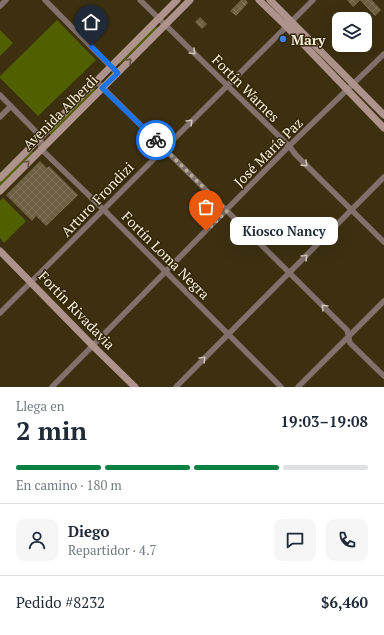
<!DOCTYPE html>
<html lang="es">
<meta charset="utf-8">
<style>
:root{--surface:#fff;--page:#f6f6f7;--text:#1f2937;--muted:#747a83;--line:#e0e1e3;--accent:#0b8043}
body{margin:0;font-family:"PT Serif",serif;background:var(--page);color:var(--text);height:100vh;display:flex;flex-direction:column;font-size:15px;white-space:nowrap}
*{box-sizing:border-box;margin:0}
p{font-size:13px;color:var(--muted)}
.icon{flex:none;width:22px;height:22px;fill:none;stroke:currentColor;stroke-width:2;stroke-linecap:round;stroke-linejoin:round}
.map{position:relative;height:387px;overflow:hidden}
.drawer{display:flex;flex-direction:column;background:var(--surface);flex:1}
.drawer>*{flex:none}
.tools{position:absolute;left:332px;top:12px;display:grid;gap:8px}
.tools a{display:grid;place-items:center;width:40px;height:40px;border-radius:8px;background:var(--surface);box-shadow:0 4px 16px #0002;font-size:20px}
.pin{position:absolute;display:grid;place-items:center;width:34px;height:34px;color:#fff;margin:-41px -17px;border-radius:50% 50% 50% 0;rotate:-45deg;box-shadow:0 0 4px #0007}
.pin .icon{rotate:45deg}
.courier{position:absolute;display:grid;place-items:center;width:40px;height:40px;margin:-20px;border:3px solid #1a73e8;border-radius:50%;background:#fff;color:#222;box-shadow:0 1px 5px #0007}
.bubble{position:absolute;height:28px;border-radius:8px;background:var(--surface);box-shadow:0 4px 16px #0002;font-size:13px;font-weight:800;line-height:28px;text-align:center}
.overview em{font-style:normal;font-weight:800}
.overview div{display:flex;flex-direction:column-reverse}
.overview{display:flex;align-items:center;justify-content:space-between;height:68px;padding:0 16px}
h1{font-size:26px;font-weight:800;line-height:30px}
.bar{display:grid;grid-template-columns:repeat(4,1fr);gap:6px 4px;align-content:center;height:48px;padding:0 16px}
.bar i{height:5px;border-radius:3px;background:var(--line)}
.bar .current{background:var(--accent)}
.bar p{grid-column:span 4}
.line{display:flex;align-items:center;gap:10px;padding:0 16px;border-top:1px solid var(--line)}
.line div{flex:1}
.round{display:grid;place-items:center;flex:none;width:42px;height:42px;border-radius:8px;background:var(--page)}
.map>svg:first-child{display:block}
.grass{fill:url(#grass-dots)}
.park{fill:#505f00}
.building{fill:url(#building-cross-hatch)}
.lines{fill:none;stroke-linecap:round;stroke-linejoin:round}
.street{stroke:#81706c;stroke-width:5.5}
.secondary{stroke:#ad938c;stroke-width:7}
.oneway{stroke:#cfc4b7}
.oneway2{stroke:#64523c}
.done{stroke:#b7ad97;stroke-width:4;stroke-dasharray:0 7.2}
.route{stroke:#1a73e8;stroke-width:5}
.shop-dot{fill:#3f7fe0;stroke:#332606;stroke-width:1.5}
.labels{text-anchor:middle;dominant-baseline:central;stroke-width:3;stroke-linejoin:round;paint-order:stroke}
.poi-label{font-size:14px;font-weight:bold;fill:#f9f1df;stroke:#332606;text-anchor:start}
.street-label{font-size:14px;fill:#f9f1df;stroke:#332606}
</style>
<div class="map">
<svg width="384" height="387" viewBox="0 0 384 387">
<defs>
<pattern id="grass-dots" width="8" height="8" patternUnits="userSpaceOnUse"><rect width="8" height="8" fill="#505f00"/><path d="M2 2h.1M6 6h.1" fill="none" stroke="#6a7625" stroke-width="1.8" stroke-linecap="round"/></pattern>
<pattern id="building-cross-hatch" width="8" height="8" patternUnits="userSpaceOnUse"><rect width="8" height="8" fill="#6c5e3f"/><path d="M0 0l8 8M0 8l8-8" fill="none" stroke="#82765a"/></pattern>
</defs>
<rect width="100%" height="100%" fill="#3d3011"/>
<path class="grass" d="M155,26l3,2 -38,36 -2,-2z
M94,88l2,2 -44,46 -3,-3z
M32,151l2,2 -34,34v-5z"/>
<path class="park" d="M57,20l39,40 -58,56 -38,-38v-2z
M0,30l13,13 -13,13z
M3,198l23,23 -22,22 -4,-5v-37z"/>
<path class="building" d="M241,0h5l2,3 -12,13 -6,-5z
M347,0h25l9,10 -6,6 -15,-16 -7,7z
M200,17l7,7 -5,5 -7,-7z
M40,161l7,7 2,-2 29,29 -32,31 -10,-10 -4,5 -26,-26z"/>
<g class="lines">
<path class="street" d="M45,0l72,73
M140,0l149,146 7,9 88,87
M0,6l6,-6
M96,81l251,249 3,13 34,33
M0,95l41,42v12l63,61 177,177
M0,117l11,-11
M0,313l313,-313
M52,387l237,-241 95,-92
M176,387l208,-210
M298,387l86,-86"/>
<path class="secondary" d="M259,0l27,26 98,102
M270,0l114,115
M0,178l177,-178
M0,191l190,-191
M0,251l93,95 42,41"/>
</g>
<defs><path id="oneway-chevron" d="M-2-3.5L2.5 0L-2 3.5" fill="none" stroke-width="1.6" stroke-linecap="round" stroke-linejoin="round"/></defs>
<g class="oneway">
<use href="#oneway-chevron" transform="translate(193 52) rotate(45)"/>
<use href="#oneway-chevron" transform="translate(190 122) rotate(-45)"/>
<use href="#oneway-chevron" transform="translate(305 164) rotate(44)"/>
<use href="#oneway-chevron" transform="translate(305 257) rotate(-45)"/>
<use href="#oneway-chevron" transform="translate(324 307) rotate(-135)"/>
<use href="#oneway-chevron" transform="translate(203 359) rotate(-46)"/>
</g>
<g class="oneway2">
<use href="#oneway-chevron" transform="translate(129 61) rotate(-45)"/>
<use href="#oneway-chevron" transform="translate(27 163) rotate(-45)"/>
</g>
<g class="lines">
<path class="done" d="M156,140l71,71 -21,20"/>
<path class="route" d="M91,46l27,27 -16,15 54,52"/>
</g>
<circle class="shop-dot" cx="283" cy="39" r="4"/>
<g class="labels">
<g class="poi-label">
<text x="291" y="39">Mary</text>
</g>
<g class="street-label">
<text transform="translate(246 88) rotate(45)">Fortín Warnes</text>
<text transform="translate(60 112) rotate(-45)">Avenida Alberdi</text>
<text transform="translate(268 152) rotate(-45)">José María Paz</text>
<text transform="translate(97 199) rotate(-46)">Arturo Frondizi</text>
<text transform="translate(166 255) rotate(45)">Fortín Loma Negra</text>
<text transform="translate(77 310) rotate(46)">Fortín Rivadavia</text>
</g>
</g>
</svg>
<div class="tools">
<a><svg class="icon" aria-label="layers" viewBox="0 0 24 24"><path d="M12 4l9 5-9 5-9-5zM3 14l9 5 9-5"/></svg></a>
</div>
<div class="pin" style="left:206px;top:231px;background:#ea580c"><svg class="icon" aria-label="bag" viewBox="0 0 24 24"><path d="M5 8h14l-1 12H6zM9 8a3 3 0 0 1 6 0"/></svg></div>
<div class="pin" style="left:91px;top:46px;background:#1f2937"><svg class="icon" aria-label="home" viewBox="0 0 24 24"><path d="M3 11l9-7 9 7M6 9v11h12V9"/></svg></div>
<div class="courier" style="left:156px;top:140px"><svg class="icon" aria-label="bike" viewBox="0 0 24 24"><circle cx="6" cy="16" r="4"/><circle cx="18" cy="16" r="4"/><path d="M6 16l4-8h5l3 8M10 8l3 8H6M13 5h3"/></svg></div>
<div class="bubble" style="left:230px;top:217px;width:108px">Kiosco Nancy</div>
</div>
<section class="drawer">
<div class="overview"><div><h1>2 min</h1><p>Llega en</p></div><em>19:03–19:08</em></div>
<div class="bar"><i class="current"></i><i class="current"></i><i class="current"></i><i></i><p>En camino · 180 m</p></div>
<div class="line" style="height:72px"><a class="round"><svg class="icon" aria-label="person" viewBox="0 0 24 24"><circle cx="12" cy="8" r="4"/><path d="M4 21q1-7 8-7t8 7"/></svg></a><div><b>Diego</b><p>Repartidor · 4.7</p></div><a class="round"><svg class="icon" aria-label="chat" viewBox="0 0 24 24"><path d="M4 5h16v11H9l-5 4z"/></svg></a><a class="round"><svg class="icon" aria-label="phone" viewBox="0 0 24 24"><path d="M5 4h4l2 5-3 2q2 4 5 5l2-3 5 2v4C11 20 4 13 5 4z"/></svg></a></div>
<div class="line" style="height:52px"><div>Pedido #8232</div><b>$6,460</b></div>
</section>
